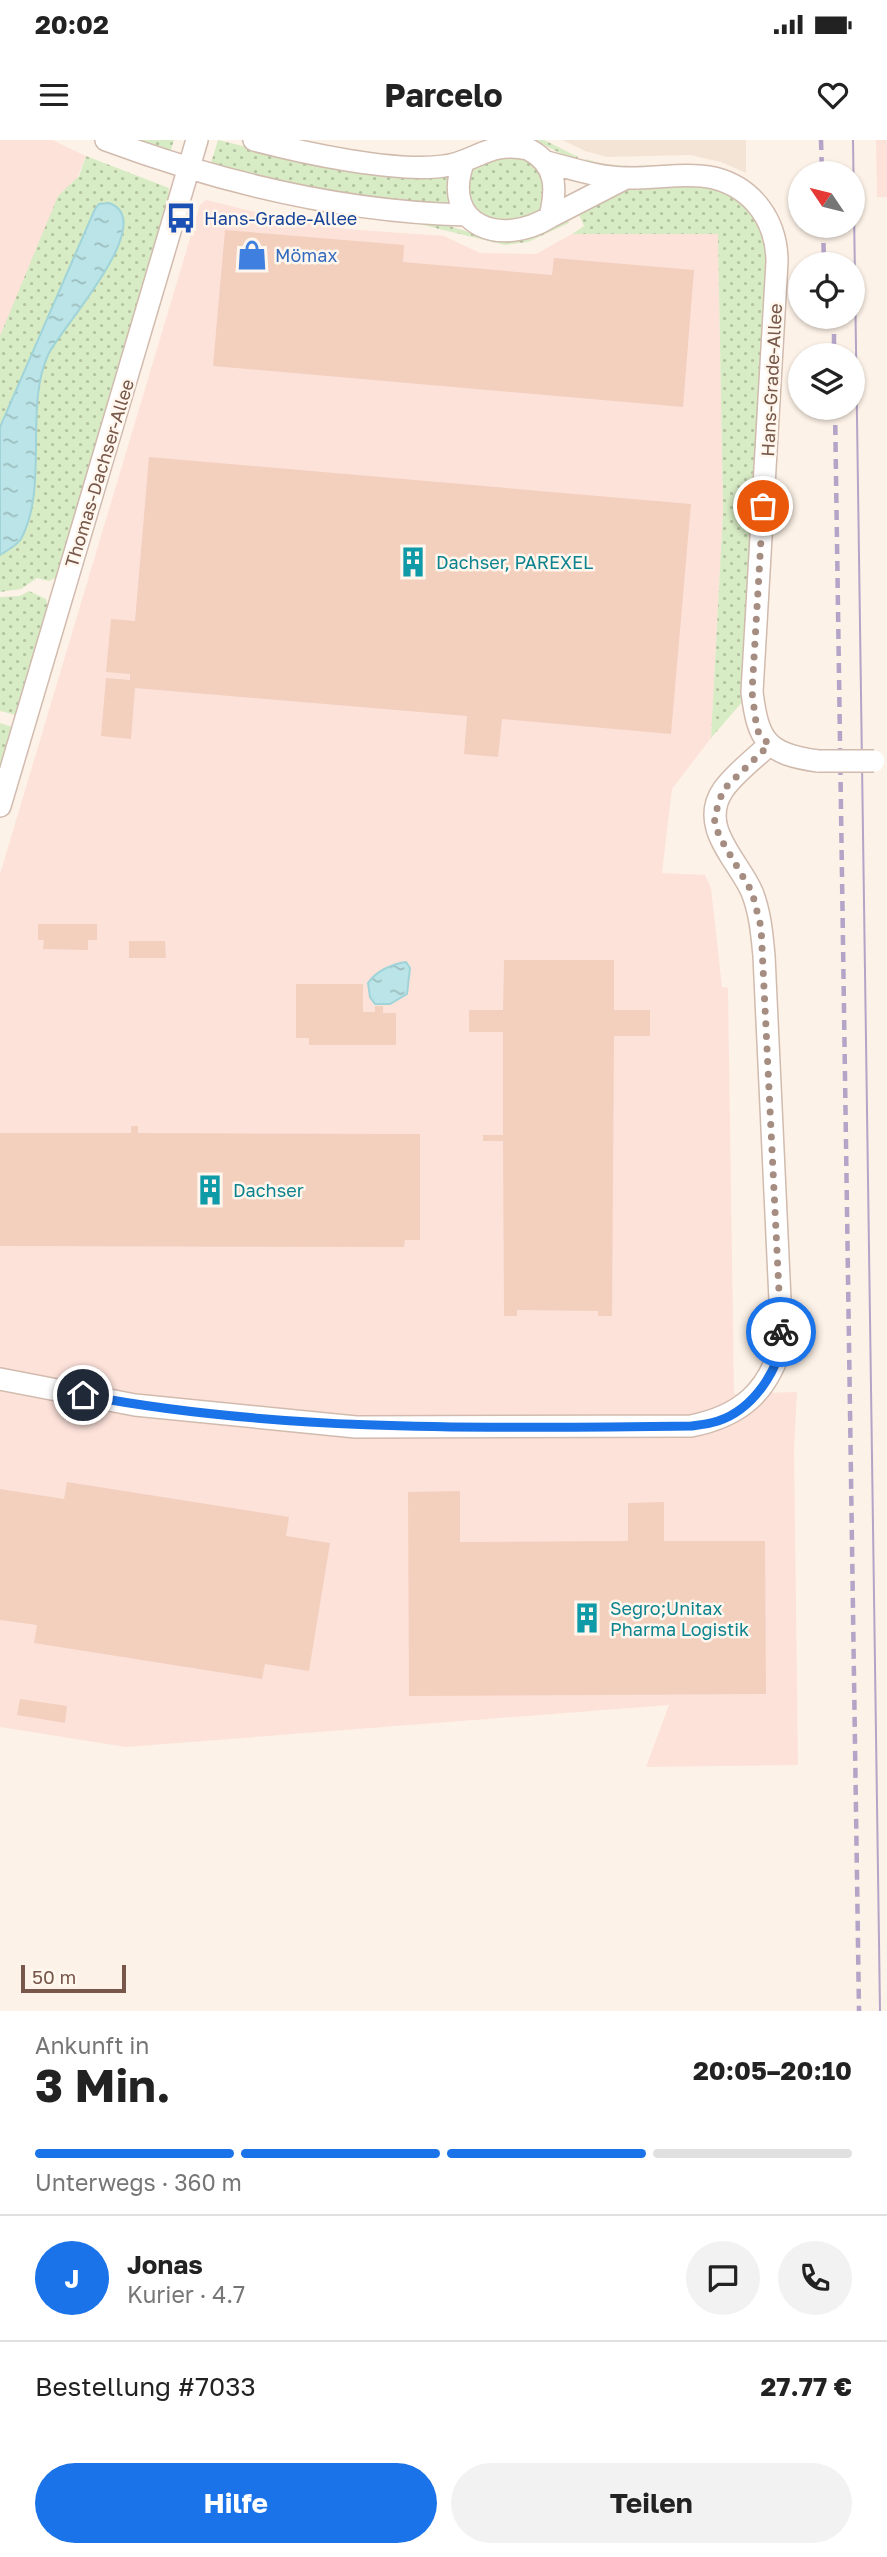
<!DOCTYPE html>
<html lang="de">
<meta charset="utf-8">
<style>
:root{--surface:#fff;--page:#f2f2f2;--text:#222;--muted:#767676;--line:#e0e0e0;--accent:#1a73e8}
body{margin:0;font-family:"Golos Text",sans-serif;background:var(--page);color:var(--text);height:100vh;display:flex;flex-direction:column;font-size:26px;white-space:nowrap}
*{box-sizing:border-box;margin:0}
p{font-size:23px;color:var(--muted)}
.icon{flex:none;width:38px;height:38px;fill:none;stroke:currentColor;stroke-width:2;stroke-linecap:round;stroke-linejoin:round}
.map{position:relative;height:1871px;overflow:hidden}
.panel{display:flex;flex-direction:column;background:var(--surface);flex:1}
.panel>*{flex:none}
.needle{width:46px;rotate:305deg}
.fabs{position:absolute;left:788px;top:21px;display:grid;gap:14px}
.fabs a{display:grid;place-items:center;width:77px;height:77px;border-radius:50%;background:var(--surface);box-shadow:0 2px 5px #0004;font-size:35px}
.scale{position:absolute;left:21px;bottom:18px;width:105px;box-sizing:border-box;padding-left:7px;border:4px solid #77574a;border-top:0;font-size:19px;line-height:24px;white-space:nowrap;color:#77574a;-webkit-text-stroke:5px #fff7ed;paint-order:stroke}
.pin{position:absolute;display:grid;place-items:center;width:60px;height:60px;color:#fff;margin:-30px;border:4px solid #fff;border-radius:50%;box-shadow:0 2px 7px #0007}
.courier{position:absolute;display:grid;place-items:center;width:70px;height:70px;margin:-35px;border:5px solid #1a73e8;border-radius:50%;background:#fff;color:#222;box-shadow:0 2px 9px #0007}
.summary em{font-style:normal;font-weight:700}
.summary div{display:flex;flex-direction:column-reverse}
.summary{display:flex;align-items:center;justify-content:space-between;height:119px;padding:0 35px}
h1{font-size:46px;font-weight:700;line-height:52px}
.bar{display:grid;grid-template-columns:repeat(4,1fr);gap:10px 7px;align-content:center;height:84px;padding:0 35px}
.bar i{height:9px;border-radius:5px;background:var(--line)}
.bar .current{background:var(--accent)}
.bar p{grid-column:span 4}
.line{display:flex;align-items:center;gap:18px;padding:0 35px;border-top:2px solid var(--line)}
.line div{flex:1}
.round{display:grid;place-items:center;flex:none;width:74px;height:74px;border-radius:37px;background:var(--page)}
.cta{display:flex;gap:14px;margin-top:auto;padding:14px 35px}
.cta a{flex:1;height:80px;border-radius:42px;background:var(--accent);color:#fff;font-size:28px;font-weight:700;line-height:80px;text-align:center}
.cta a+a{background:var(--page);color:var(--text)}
.status{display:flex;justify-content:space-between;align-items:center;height:49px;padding:0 35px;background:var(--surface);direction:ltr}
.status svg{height:19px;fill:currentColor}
header{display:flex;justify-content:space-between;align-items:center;height:91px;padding:0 35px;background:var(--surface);font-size:32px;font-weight:700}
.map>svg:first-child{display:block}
.residential{fill:#f4e4d5}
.commercial{fill:#fde2da}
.grass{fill:url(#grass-dots)}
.water{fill:url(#water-ripples);stroke:#a0d4d9;stroke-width:2}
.building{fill:#f3cfbe}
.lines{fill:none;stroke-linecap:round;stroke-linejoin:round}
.minor-casing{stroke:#d1bbae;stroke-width:24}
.minor{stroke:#fff;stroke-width:21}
.tram{stroke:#b4a4c7;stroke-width:2}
.rail{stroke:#b4a4c7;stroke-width:4.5;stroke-dasharray:10 7;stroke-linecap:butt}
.minor-bridge-casing{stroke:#d1bbae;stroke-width:24;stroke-linecap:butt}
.minor-bridge{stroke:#fff;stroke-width:21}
.done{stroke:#a68d81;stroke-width:7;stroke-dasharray:0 12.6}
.route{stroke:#1a73e8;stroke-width:9}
.labels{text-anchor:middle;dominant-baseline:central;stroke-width:5;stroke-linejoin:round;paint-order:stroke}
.transit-label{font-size:18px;fill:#164399;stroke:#fff7ed;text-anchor:start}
.shop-label{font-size:18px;fill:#366cbe;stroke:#fff7ed;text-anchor:start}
.street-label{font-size:18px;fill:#77574a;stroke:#fff7ed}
.culture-label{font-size:18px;fill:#0d838f;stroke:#fff7ed;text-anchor:start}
</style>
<div class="status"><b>20:02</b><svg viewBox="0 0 49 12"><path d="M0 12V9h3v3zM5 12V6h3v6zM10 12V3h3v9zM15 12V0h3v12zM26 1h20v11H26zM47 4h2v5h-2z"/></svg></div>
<header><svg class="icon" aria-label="menu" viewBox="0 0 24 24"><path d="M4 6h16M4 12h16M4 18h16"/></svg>Parcelo<svg class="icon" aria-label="heart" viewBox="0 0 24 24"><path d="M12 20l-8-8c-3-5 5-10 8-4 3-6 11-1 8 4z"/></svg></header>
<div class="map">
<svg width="887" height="1871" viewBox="0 0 887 1871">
<defs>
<pattern id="grass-dots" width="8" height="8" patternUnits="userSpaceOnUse" patternTransform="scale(1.75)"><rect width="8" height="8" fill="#d7ebc4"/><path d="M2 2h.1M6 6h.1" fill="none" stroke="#b3c1a1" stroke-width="1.8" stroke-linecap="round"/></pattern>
<pattern id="water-ripples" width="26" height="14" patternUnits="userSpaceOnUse" patternTransform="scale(1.75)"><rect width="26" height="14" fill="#bae4e7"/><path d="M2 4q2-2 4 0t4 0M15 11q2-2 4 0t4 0" fill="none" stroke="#9cbcbd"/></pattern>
</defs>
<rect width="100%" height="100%" fill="#fdf2e7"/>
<path class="residential" d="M562,0h184v33l-25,-11 -31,-7 -83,2 -22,-6z"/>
<path class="commercial" d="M0,0h52l34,16 -86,211z
M876,0h11v57h-10z
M206,60l69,17 71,12 98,7 36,17 56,1 36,-20 146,-1 5,279 -12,226 -39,51 -10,84 43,2 6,13 11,99 6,1 6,406 63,-2 -3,56 4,317 -152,2 23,-62 -543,42 -126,-20v-853l200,-669z"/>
<path class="grass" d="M128,0h46l-5,16z
M218,0l37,9 194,25 3,31 -74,-4 -169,-32z
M534,0h10l34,17 -2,4z
M86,16l83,32 -1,14 -111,375 -8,4 -12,-3 -16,11 -21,3v-256l58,-140 21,-20z
M518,17l14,5 11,9 1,34c-22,24 -49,18 -73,2 -1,-9 -6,-21 -4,-29 4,-22 36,-20 51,-21z
M586,19c40,15 87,-1 130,9l-101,2 -33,-7z
M698,44c44,12 58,26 71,70l-26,447 -32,37 12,-226 -5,-278h-146l12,-8 -5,-11 39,-26z
M568,78l1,5 -41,19 -23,3 -86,-21 3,-5 11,2c65,19 71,30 135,-3z
M29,451l17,8 2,8 -32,108 -16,-4v-114l20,-1z
M0,583l12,4 -12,42z"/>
<path class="water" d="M109,63c52,18 -51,128 -61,152 -24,52 1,132 -27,184 -5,7 -13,11 -21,16v-128l95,-218 4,-5z
M406,822l4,6 -3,26 -17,10h-15l-5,-7 -2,-14c8,-12 24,-19 38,-21z"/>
<path class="building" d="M225,90l179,15 -1,17 149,13 2,-17 140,12 -11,137 -470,-41z
M149,317l542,47 -20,230 -169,-15 -4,38 -34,-3 3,-38 -332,-28 -4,51 -30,-3 5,-58 24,2v-6l-24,-2 5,-53 24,2z
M38,784h59v16h-9v10l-45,-1 1,-9h-6z
M129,801h36l1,17h-37z
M504,820h110v50h36v26h-36l-2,280h-14v-5l-81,-1v6h-13l-1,-175h-20v-6h20v-103h-34v-22h34z
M296,844h67v28h12v-6h8v7h13v32h-87v-7h-13z
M131,986h7v7l282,1v106h-15l-1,7 -404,-1v-113h131z
M67,1342l222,35 -3,19 44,7 -21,128 -44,-7 -3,15 -228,-36 3,-18 -37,-5v-131l64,10z
M460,1351v51l168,-1v-38l36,-1v39h101l1,153 -357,2 -1,-204z
M20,1559l47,7 -2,17 -48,-8z"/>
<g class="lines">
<g class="minor-casing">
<path id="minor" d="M106,0c116,43 236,72 360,75
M254,0c49,13 142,33 190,26 30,-3 45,-26 84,-17 29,15 29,39 22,68 -48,30 -109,10 -87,-54
M547,22c26,7 53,16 80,16 28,1 59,-6 87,0 40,10 63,44 63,84l-25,430c6,49 15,62 66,69
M550,77l74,-38
M0,666l197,-666
M0,1239l135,26 221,22 335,-1c50,-10 77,-34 91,-83l-18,-387c-2,-22 -4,-44 -12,-64 -14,-32 -54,-65 -29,-102 12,-17 31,-31 46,-45"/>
</g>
<use href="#minor" class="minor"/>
<path class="tram" d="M853,0l27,1871"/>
<path class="rail" d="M821,0l1,33
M823,86l1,38
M834,177v38
M835,268l24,1603"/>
<g class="minor-bridge-casing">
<path id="minor-bridge" d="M818,621h56"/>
</g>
<use href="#minor-bridge" class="minor-bridge"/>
</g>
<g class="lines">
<path class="done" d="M763,366l-11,186 5,38 12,15 -46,45 -9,28 5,18 33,56 9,35 20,405"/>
<path class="route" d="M83,1255c200,38 405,33 608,31 8,-1 18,-2 27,-5 34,-11 65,-53 63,-89"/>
</g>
<defs>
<g id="bus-bare" transform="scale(2.415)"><path d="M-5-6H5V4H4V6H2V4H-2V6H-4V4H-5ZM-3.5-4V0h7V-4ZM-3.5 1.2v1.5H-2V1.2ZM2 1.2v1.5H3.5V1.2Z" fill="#1a4fb4" stroke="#fff7ed" stroke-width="2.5" paint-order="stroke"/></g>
<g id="shop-bare" transform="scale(2.415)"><path d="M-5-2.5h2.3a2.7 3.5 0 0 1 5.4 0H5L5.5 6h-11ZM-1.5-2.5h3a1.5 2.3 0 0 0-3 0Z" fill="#3f7fe0" stroke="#fff7ed" stroke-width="2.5" paint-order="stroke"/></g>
<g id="building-bare" transform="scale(2.415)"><path d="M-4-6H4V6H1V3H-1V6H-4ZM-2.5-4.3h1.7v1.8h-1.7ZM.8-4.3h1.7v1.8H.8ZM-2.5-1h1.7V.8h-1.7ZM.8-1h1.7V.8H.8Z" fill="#0f9aa8" stroke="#fff7ed" stroke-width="2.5" paint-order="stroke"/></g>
</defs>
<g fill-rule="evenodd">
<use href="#bus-bare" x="181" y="78"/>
<use href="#shop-bare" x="252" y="115"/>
<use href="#building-bare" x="413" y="422"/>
<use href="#building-bare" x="210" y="1050"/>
<use href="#building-bare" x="587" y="1478"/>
</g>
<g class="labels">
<g class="transit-label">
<text x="204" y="78">Hans-Grade-Allee</text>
</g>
<g class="shop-label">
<text x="275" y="115">Mömax</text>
</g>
<g class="street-label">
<text transform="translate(771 240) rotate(-87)">Hans-Grade-Allee</text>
<text transform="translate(99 333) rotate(-73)">Thomas-Dachser-Allee</text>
</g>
<g class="culture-label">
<text x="436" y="422">Dachser, PAREXEL</text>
<text x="233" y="1050">Dachser</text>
<text x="610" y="1468">Segro;Unitax<tspan x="610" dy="21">Pharma Logistik</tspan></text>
</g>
</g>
</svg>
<div class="fabs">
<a><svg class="needle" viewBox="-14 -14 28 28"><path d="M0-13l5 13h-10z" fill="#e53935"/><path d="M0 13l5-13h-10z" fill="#767676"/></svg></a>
<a><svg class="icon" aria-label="locate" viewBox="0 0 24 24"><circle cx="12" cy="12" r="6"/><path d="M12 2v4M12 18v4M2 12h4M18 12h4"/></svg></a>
<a><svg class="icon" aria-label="layers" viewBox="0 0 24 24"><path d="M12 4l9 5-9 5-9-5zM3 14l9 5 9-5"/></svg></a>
</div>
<div class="scale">50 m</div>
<div class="pin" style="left:763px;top:366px;background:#ea580c"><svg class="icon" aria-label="bag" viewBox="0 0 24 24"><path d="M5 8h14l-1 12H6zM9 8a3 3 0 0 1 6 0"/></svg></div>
<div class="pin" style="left:83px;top:1255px;background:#1f2937"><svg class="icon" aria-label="home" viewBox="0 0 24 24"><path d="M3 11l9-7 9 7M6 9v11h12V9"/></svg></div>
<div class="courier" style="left:781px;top:1192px"><svg class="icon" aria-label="bike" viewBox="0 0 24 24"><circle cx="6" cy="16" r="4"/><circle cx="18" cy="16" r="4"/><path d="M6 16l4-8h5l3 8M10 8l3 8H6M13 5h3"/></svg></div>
</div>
<section class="panel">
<div class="summary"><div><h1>3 Min.</h1><p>Ankunft in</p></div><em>20:05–20:10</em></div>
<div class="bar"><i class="current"></i><i class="current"></i><i class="current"></i><i></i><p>Unterwegs · 360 m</p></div>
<div class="line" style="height:126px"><b class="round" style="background:var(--accent);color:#fff">J</b><div><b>Jonas</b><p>Kurier · 4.7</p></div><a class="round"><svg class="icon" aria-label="chat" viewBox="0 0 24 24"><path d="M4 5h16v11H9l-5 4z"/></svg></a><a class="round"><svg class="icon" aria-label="phone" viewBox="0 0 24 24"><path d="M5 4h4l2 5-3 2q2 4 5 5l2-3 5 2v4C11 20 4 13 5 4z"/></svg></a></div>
<div class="line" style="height:91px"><div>Bestellung #7033</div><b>27.77 €</b></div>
<div class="cta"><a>Hilfe</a><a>Teilen</a></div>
</section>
